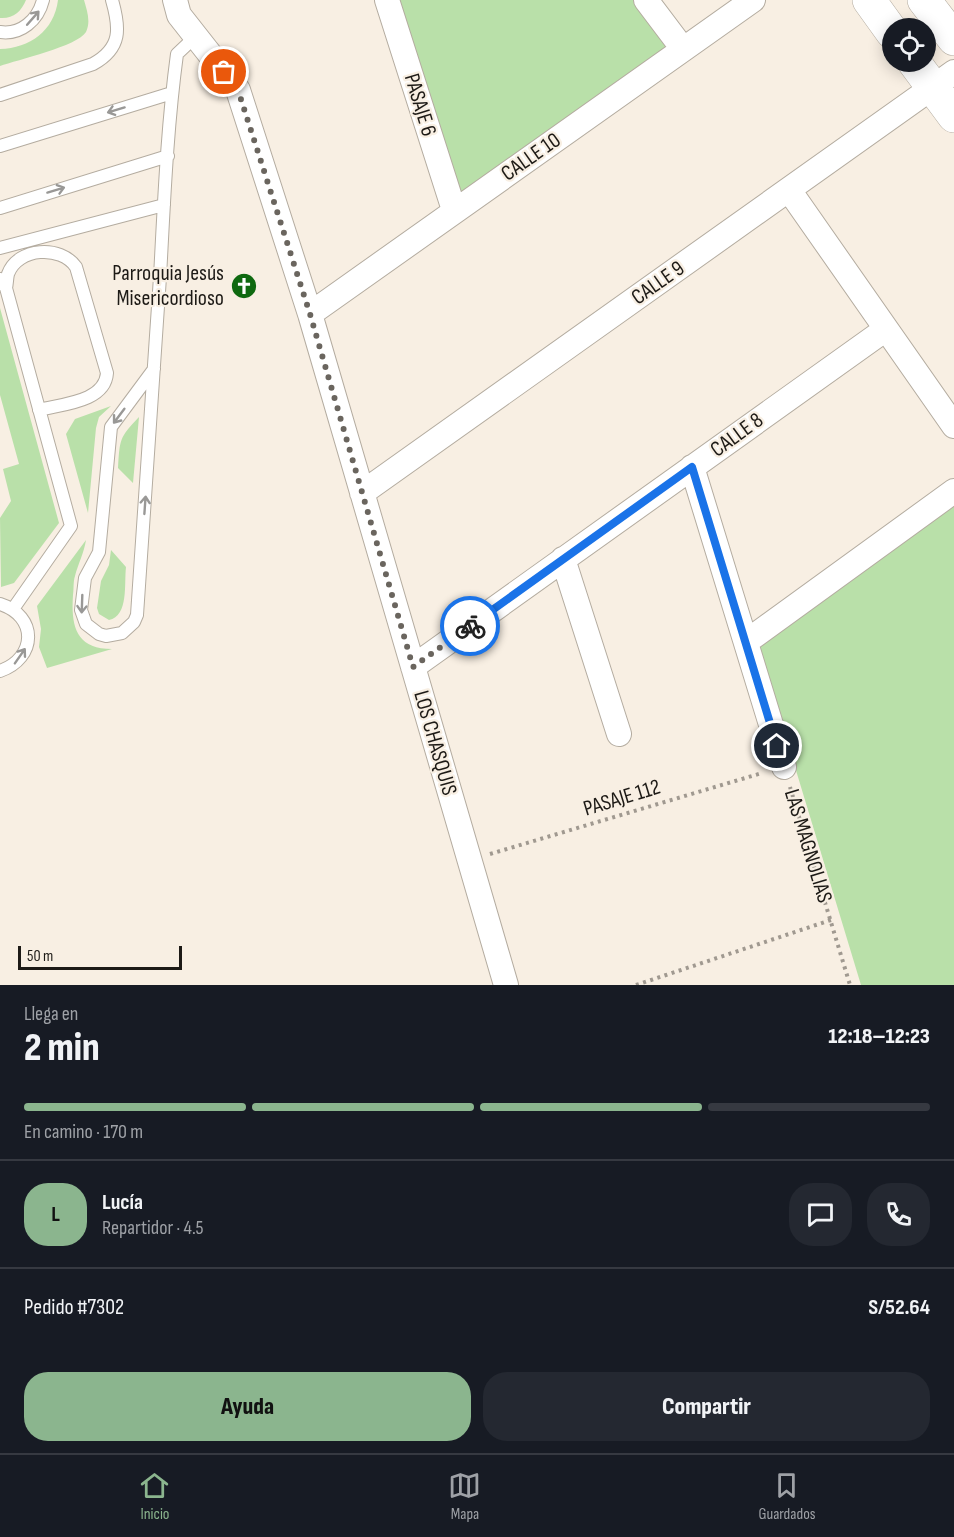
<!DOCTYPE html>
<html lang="es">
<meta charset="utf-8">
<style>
:root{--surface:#171b24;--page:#242831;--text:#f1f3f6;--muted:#9ea1a6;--line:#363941;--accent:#8bb58e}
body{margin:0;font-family:"Sofia Sans Condensed",sans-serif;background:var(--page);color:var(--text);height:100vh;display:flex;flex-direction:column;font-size:22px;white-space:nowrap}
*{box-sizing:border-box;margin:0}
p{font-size:20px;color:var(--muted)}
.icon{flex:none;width:33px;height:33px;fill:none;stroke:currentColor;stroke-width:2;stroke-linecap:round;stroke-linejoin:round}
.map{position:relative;height:985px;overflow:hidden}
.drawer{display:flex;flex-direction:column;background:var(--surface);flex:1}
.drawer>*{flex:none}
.fabs{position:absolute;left:882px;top:18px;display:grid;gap:12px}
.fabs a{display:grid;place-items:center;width:54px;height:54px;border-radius:50%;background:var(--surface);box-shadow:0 3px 15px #0003;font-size:30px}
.scale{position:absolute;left:18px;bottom:15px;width:164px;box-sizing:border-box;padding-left:6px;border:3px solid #1d1a16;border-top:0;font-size:16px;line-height:21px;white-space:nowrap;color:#1d1a16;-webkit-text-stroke:4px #f8efe3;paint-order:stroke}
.pin{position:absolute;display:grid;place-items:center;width:51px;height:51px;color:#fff;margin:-26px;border:3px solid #fff;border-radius:50%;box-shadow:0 2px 6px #0007}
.courier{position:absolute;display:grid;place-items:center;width:60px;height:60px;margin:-30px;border:4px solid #1a73e8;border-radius:50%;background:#fff;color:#222;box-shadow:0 2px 8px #0007}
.summary em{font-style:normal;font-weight:800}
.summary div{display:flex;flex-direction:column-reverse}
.summary{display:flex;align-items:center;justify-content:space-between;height:102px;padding:0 24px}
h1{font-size:39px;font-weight:800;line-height:45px}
.bar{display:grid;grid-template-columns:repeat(4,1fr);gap:9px 6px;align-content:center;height:72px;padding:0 24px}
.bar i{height:8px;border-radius:4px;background:var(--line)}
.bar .selected{background:var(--accent)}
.bar p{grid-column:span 4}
.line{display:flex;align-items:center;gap:15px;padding:0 24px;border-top:2px solid var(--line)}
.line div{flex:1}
.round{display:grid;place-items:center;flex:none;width:63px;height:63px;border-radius:24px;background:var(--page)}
.cta{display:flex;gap:12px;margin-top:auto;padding:12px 24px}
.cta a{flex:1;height:69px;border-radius:24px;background:var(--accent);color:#111;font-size:24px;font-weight:800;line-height:69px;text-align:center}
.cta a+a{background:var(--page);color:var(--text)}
.tab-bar{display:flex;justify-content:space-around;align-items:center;height:84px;border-top:2px solid var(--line);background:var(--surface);font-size:16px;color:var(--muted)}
.tab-bar a{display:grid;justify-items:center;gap:3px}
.tab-bar .selected{color:var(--accent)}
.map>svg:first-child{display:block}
.green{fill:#b9e0a9}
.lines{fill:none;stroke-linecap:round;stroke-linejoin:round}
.lane-casing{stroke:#b4aca0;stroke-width:14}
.street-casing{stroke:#b4aca0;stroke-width:26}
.secondary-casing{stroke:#b4aca0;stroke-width:34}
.path{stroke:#a09990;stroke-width:4;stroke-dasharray:3 4.5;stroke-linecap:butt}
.lane{stroke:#fff;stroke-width:12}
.street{stroke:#fff;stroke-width:24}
.secondary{stroke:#fff;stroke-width:33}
.oneway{stroke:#999896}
.done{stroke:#6a655e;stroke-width:6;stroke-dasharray:0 10.8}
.route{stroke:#1a73e8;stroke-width:8}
.labels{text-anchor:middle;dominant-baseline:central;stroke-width:4.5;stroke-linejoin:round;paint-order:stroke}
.street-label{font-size:22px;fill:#1d1a16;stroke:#f8efe3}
.poi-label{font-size:22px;fill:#1d1a16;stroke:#f8efe3;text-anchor:end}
</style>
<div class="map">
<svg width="954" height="985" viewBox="0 0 954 985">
<rect width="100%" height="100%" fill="#f8efe3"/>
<path class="green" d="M0,0h26c-5,12 -13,19 -26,18z
M58,0h26c3,11 7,21 2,32 -8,14 -69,28 -86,34v-17c30,-1 54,-18 58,-49z
M396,0h249l31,41 -222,158z
M0,308l59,215 -45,60 -13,4 -1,-69 11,-17 -8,-32 16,-5 -19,-69z
M111,406l-12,11 -3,11 -8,85 -22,-79 9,-15z
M139,417l-6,66 -15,-15c2,-29 1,-30 21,-51z
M954,505v480h-93l-103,-340z
M86,540c-2,13 -8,24 -11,36 -2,6 -1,13 -2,19 -2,30 2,54 39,54l-65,19 -8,-21 2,-18 -4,-23z
M111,550l15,17c-2,16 3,49 -17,53l-10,-6 -2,-6 4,-27 8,-16z"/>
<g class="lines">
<g class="lane-casing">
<path id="lane" d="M0,32c21,3 38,-12 43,-32
M0,95l93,-31c29,-16 27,-36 19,-64
M0,146l172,-53
M0,208l168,-52
M0,248l164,-43
M0,279l6,9 65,238 -58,83
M6,288c1,-4 1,-10 2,-14 10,-27 53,-29 68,-7l31,106c-2,29 -45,31 -68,37
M154,369l-43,58 -12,125 -14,26 -4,32 5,14 13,10 7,2 16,-3 12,-11 3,-7c8,-113 15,-225 23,-338 4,-74 7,-149 17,-223l19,-18
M0,604c38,12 37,54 0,67"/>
</g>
<g class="street-casing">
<path id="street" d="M175,0l4,15 59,75 72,224 196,671
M387,0l67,210
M646,0l37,49
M789,190l165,236
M310,314l443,-314
M692,467l92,300
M362,493l592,-421
M563,559l56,175
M746,642l208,-151
M413,667l473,-338"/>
</g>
<g class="secondary-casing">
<path id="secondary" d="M869,0l23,32
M924,0l30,39
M914,62l40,54"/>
</g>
<path class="path" d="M790,787l60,198
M490,854l272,-81
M636,985l195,-65"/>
<use href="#lane" class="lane"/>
<use href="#street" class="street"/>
<use href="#secondary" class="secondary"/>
</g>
<defs><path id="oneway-shaft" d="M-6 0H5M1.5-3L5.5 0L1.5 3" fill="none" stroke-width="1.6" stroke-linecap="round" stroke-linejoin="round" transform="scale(1.5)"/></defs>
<g class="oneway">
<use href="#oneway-shaft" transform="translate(33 18) rotate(-49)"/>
<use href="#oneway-shaft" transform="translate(116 110) rotate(163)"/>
<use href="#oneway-shaft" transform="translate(56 190) rotate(-17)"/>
<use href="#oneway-shaft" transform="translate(119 416) rotate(127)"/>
<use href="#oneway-shaft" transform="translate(145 505) rotate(-86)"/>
<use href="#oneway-shaft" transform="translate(82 604) rotate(92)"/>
<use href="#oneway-shaft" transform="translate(20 656) rotate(-55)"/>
</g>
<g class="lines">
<path class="done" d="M224,72l14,18 72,224 103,353 57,-41"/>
<path class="route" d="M470,626l222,-159 85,279"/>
</g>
<defs>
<g id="church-disc" transform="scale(1.35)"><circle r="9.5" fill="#0f6910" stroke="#f8efe3"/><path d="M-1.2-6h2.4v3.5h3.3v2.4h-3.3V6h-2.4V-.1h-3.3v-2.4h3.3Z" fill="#fff"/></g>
</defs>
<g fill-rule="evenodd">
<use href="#church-disc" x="244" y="286"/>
</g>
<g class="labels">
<g class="street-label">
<text transform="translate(420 105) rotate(73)">PASAJE 6</text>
<text transform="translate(531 157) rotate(-35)">CALLE 10</text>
<text transform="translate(658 283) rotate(-35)">CALLE 9</text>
<text transform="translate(737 435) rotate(-36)">CALLE 8</text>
<text transform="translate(435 743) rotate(74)">LOS CHASQUIS</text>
<text transform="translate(622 798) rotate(-17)">PASAJE 112</text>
<text transform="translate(808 846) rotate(73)">LAS MAGNOLIAS</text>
</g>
<g class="poi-label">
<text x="224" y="273">Parroquia Jesús<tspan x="224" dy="25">Misericordioso</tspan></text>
</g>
</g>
</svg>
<div class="fabs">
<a><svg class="icon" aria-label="locate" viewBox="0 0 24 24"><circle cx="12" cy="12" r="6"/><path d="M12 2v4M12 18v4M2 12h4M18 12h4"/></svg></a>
</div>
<div class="scale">50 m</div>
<div class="pin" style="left:224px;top:72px;background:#ea580c"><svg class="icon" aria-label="bag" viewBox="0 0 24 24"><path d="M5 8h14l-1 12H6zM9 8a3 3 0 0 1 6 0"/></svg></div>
<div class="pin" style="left:777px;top:746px;background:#1f2937"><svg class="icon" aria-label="home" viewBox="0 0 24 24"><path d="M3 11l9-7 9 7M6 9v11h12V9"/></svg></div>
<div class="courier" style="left:470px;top:626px"><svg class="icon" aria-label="bike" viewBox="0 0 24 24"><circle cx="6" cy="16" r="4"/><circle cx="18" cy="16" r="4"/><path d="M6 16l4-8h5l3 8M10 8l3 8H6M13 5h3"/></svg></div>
</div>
<section class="drawer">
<div class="summary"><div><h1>2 min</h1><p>Llega en</p></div><em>12:18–12:23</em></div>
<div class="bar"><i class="selected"></i><i class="selected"></i><i class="selected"></i><i></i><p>En camino · 170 m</p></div>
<div class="line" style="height:108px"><b class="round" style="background:var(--accent);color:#111">L</b><div><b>Lucía</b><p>Repartidor · 4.5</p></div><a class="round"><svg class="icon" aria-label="chat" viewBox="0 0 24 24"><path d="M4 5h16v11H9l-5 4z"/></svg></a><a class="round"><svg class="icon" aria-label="phone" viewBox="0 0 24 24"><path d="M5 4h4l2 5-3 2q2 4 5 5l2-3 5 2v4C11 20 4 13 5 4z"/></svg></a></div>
<div class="line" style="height:78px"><div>Pedido #7302</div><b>S/52.64</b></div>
<div class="cta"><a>Ayuda</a><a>Compartir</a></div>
</section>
<nav class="tab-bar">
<a class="selected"><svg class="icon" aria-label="home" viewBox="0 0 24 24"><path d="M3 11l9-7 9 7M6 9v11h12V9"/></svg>Inicio</a>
<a><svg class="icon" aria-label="map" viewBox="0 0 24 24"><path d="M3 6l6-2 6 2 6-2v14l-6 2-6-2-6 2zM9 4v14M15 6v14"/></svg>Mapa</a>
<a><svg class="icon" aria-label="saved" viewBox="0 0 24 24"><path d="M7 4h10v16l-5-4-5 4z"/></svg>Guardados</a>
</nav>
